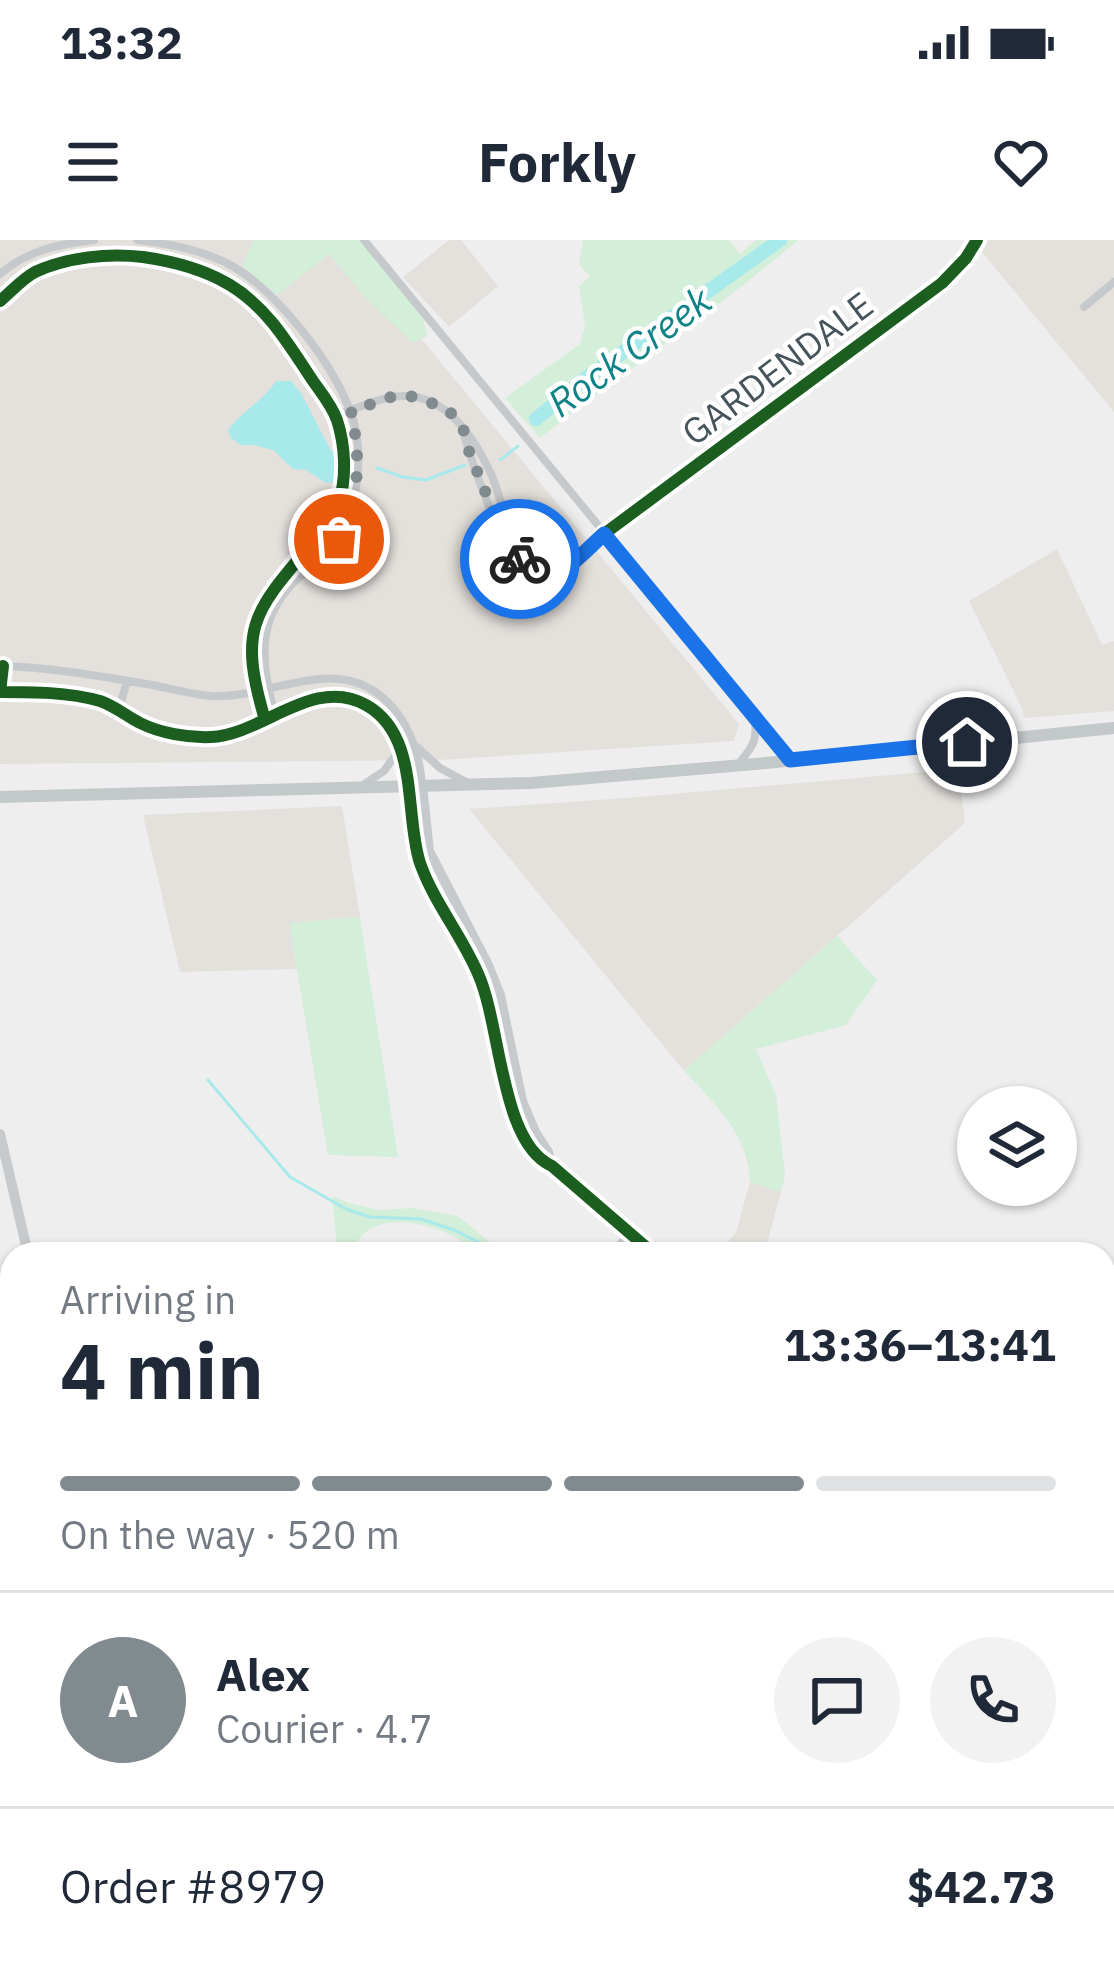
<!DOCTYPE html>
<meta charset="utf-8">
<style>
:root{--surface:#fff;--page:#f2f2f3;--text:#1f2937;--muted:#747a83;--line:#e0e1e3;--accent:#818a8e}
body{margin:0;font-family:"IBM Plex Sans",sans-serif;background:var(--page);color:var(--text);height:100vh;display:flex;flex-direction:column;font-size:45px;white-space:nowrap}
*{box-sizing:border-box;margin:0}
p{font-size:39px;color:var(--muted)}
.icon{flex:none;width:66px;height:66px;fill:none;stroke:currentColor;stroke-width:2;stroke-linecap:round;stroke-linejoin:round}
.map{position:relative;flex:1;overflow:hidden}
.panel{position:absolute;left:0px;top:1002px;width:1116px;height:744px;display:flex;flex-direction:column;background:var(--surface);border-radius:36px 36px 0 0;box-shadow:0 3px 9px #0004}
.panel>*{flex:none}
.controls{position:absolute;left:957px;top:846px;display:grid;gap:24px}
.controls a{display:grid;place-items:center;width:120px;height:120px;border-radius:50%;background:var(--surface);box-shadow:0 3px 9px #0004;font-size:60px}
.pin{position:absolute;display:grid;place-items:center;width:102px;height:102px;color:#fff;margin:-51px;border:6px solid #fff;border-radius:50%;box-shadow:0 3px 12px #0007}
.courier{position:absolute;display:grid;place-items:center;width:120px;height:120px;margin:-60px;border:9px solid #1a73e8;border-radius:50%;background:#fff;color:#222;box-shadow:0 3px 15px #0007}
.headline em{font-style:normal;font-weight:700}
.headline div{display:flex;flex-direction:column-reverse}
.headline{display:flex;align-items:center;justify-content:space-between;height:204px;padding:0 60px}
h1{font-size:78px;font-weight:700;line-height:90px}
.bar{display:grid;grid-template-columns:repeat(4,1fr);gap:18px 12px;align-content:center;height:144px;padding:0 60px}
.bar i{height:15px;border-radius:9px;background:var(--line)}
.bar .selected{background:var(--accent)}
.bar p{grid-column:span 4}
.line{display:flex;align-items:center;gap:30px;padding:0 60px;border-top:3px solid var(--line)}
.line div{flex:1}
.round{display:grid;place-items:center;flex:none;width:126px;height:126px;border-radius:63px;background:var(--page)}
.status{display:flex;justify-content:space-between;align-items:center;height:84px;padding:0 60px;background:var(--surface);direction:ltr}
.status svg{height:33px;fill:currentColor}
header{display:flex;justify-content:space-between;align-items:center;height:156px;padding:0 60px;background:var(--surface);font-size:54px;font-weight:700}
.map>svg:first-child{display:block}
.commercial{fill:#e4e0dc}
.green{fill:#d3eed9}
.water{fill:#a8e9eb}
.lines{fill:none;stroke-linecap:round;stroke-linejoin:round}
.stream{stroke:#a8e9eb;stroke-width:3}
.river{stroke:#a8e9eb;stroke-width:14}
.street{stroke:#c6c9cb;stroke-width:8}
.secondary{stroke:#c7cacc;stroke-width:10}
.primary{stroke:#c3c8ca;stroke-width:12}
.cycleway-casing{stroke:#fff;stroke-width:20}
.cycleway{stroke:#1b5e20;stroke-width:12}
.done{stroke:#818a8e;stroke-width:12;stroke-dasharray:0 21.6}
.route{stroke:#1a73e8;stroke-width:15}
.labels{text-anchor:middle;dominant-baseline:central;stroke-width:9;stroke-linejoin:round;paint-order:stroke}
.street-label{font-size:36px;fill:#46545b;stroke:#fff}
.water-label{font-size:39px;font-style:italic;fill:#0f8387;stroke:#fff}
</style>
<div class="status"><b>13:32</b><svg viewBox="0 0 49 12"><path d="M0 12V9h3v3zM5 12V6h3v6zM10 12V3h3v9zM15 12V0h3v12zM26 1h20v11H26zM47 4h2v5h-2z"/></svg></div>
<header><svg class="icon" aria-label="menu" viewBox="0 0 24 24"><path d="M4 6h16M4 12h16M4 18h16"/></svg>Forkly<svg class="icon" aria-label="heart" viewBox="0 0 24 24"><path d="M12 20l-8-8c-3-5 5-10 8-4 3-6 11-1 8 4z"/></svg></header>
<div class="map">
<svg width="1114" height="1746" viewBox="0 0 1114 1746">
<rect width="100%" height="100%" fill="#efeeee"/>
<path class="commercial" d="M0,0h340l399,484 -5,17 -295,19 -439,4z
M449,0h12l37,46 -49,41 -46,-50z
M988,0h126v172l-132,-160z
M1057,309l45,96 12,-4v70l-90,7 -2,-10 -53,-107z
M959,529l6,54 -281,248 -215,-262 157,-11z
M342,566l18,111 -70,6 7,46 -117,3 -37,-157z
M750,942l31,10 -17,62h-45l17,-22z
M1104,1282l10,1v108l-10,-2z"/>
<path class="green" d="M254,0h107l62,77 4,19 -14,7 -50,-48 -34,-41 -52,41 -35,-29z
M583,0h146l11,14 16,-14h42c-82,71 -174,131 -258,198l-35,-40 75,-54 5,-18 -6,-40 11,-9 -11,-13z
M360,677v1l38,239 -70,-2 -39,-232z
M837,696l40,44 -31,45 -90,24 20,46 9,81 -4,16 -31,-10c-1,-46 -35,-79 -66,-111z
M332,956l17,7 30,7 33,-2 46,8 46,38c-9,0 -21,2 -29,-2 -6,-3 -9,-9 -15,-12 -30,-19 -97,-33 -107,14h-15z
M12,1320v173l-12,10v-172z
M267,1734h66l10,12h-86z
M354,1734h332l9,12h-330z"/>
<path class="water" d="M276,141h15l10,12 30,58 8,1v30l-13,1 -20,-13 -13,-1 -20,-19 -19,-5h-13l-10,-7 -3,-8c16,-21 33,-27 48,-49z"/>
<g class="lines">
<path class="stream" d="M500,220l18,-14
M377,228l26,9 23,3 39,-15
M208,840l82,97 56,32 24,8 51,2 33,11 34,17 5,7
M1026,1734l10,12"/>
<path class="river" d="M536,179l53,-43 191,-136"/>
<path class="street" d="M137,0c34,4 67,10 97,27 45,27 96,93 115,141 14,34 11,75 0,109 -8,24 -26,40 -45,56 -49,41 -44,86 -29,142
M364,0l426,519
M0,34c28,-24 59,-30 94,-34
M0,61c11,-9 22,-22 35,-29 33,-15 73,-19 108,-15 29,4 62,13 87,28 38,23 59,60 83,96 9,13 19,25 24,39 8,25 10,56 2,82 -5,18 -19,31 -30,45 -58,67 -70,84 -44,173
M1084,67l30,-25
M335,175c23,-6 48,-20 72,-19 42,2 68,43 84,78 12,26 14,66 45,78 15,5 30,1 46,1
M462,188c9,31 37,121 64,136 15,8 31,5 47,2l31,-32 338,-251 24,-25 11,-18
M0,426c48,1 99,10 147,18 21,4 42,10 63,12 37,2 73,-14 110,-17 64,-6 98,49 102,106
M3,426l-3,26c33,0 69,0 101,9 15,5 26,15 40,22 20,10 49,16 72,14 46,-4 91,-52 139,-39 41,11 48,53 57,88
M119,469l8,-28
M417,507l23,21 28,15
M739,523c13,-15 20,-24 15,-45
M363,545l21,-14 15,-21
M613,1014l16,-21
M345,1734l10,12
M810,1734l10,12
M924,1734l22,12
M739,1746l10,-12
M849,1746l13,-11"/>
<path class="secondary" d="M422,545l7,66 58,112 13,32 22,106 13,31 13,20 4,14
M409,546c3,30 4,61 17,90 16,36 42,69 56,106 6,18 12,35 15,54 8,41 12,111 55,130l102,88
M0,894l28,120
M1104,1085h10
M861,1734l12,12"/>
<path class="primary" d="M0,557l531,-14 235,-20 348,-35"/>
<g class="cycleway-casing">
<path id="cycleway" d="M0,61c11,-9 22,-22 35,-29 33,-15 73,-19 108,-15 29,4 62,13 87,28 38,23 59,60 83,96 9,13 19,25 24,39 8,25 10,56 2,82 -5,18 -19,31 -30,45 -58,67 -70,84 -44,173
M604,294l338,-251 24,-25 11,-18
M3,426l-3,26c33,0 68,0 100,9 15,5 26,15 40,22 20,10 48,15 71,14 51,-2 103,-62 155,-32 54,30 38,109 54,158 14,40 43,74 59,113 22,51 22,168 73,190l102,88"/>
</g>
<use href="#cycleway" class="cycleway"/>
</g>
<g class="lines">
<path class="done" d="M339,299c21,-47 22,-79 12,-128l43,-15h16l30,10 12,8 11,14 6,23 34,85 17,23"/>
<path class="route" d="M520,319c40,27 56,0 84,-25l186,226 177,-18"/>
</g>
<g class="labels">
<g class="street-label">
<text transform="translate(777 128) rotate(-37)">GARDENDALE</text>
</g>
<g class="water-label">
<text transform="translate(629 111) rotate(-36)">Rock Creek</text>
</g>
</g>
</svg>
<div class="controls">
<a><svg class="icon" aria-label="layers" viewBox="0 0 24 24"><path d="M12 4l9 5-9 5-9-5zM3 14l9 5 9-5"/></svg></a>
</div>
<div class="pin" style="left:339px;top:299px;background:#ea580c"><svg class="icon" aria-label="bag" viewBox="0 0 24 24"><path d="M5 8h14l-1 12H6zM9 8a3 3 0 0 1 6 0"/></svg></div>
<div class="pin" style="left:967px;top:502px;background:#1f2937"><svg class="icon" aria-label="home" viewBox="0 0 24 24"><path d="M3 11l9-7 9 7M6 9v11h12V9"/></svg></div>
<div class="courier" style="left:520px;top:319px"><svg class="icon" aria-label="bike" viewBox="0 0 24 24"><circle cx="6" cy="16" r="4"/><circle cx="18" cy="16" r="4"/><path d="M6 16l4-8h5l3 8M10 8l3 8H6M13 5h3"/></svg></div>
<section class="panel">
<div class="headline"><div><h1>4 min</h1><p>Arriving in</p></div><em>13:36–13:41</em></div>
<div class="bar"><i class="selected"></i><i class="selected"></i><i class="selected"></i><i></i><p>On the way · 520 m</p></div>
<div class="line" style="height:216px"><b class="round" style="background:var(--accent);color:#fff">A</b><div><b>Alex</b><p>Courier · 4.7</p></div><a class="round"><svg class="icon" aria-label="chat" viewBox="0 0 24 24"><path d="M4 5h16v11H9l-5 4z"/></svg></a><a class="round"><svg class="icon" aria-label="phone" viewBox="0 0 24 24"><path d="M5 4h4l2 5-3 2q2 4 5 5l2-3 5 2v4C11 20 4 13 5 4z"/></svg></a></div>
<div class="line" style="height:156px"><div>Order #8979</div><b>$42.73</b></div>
</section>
</div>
